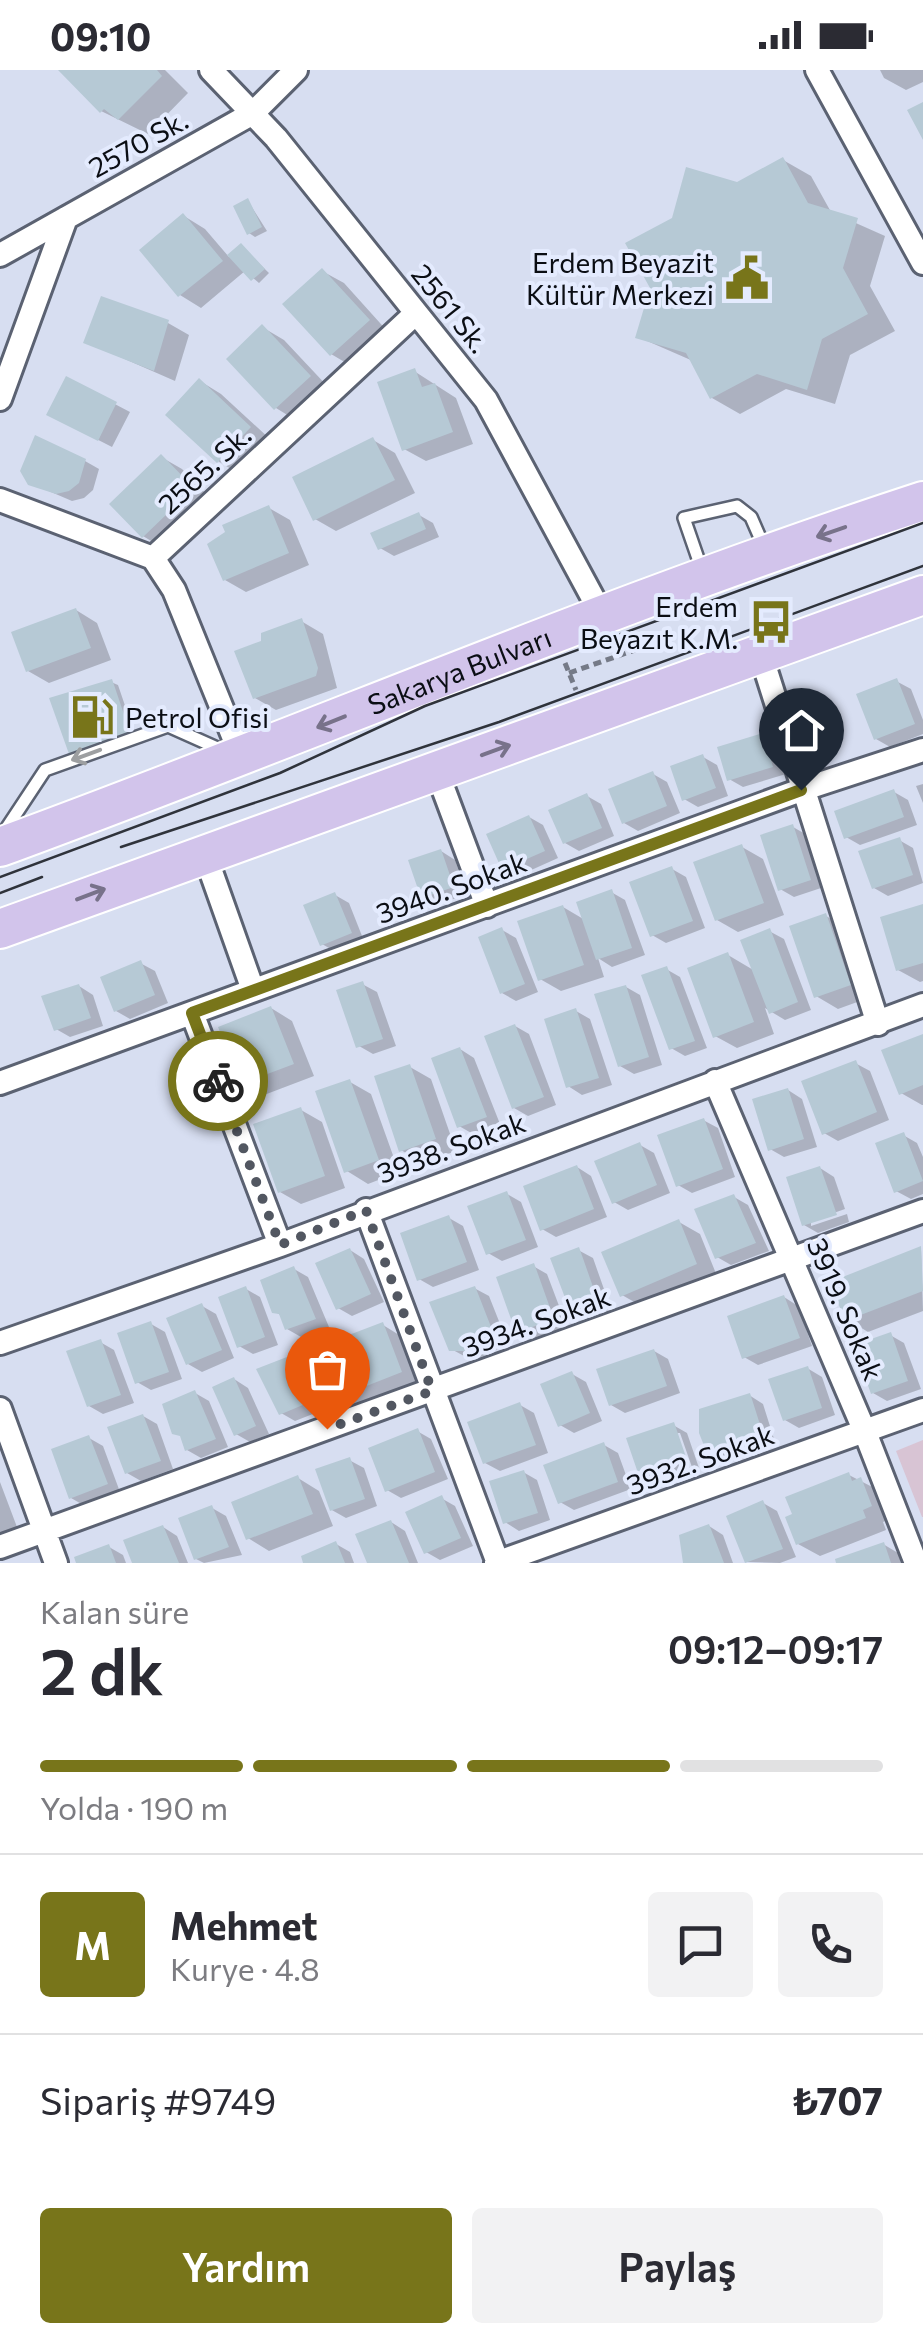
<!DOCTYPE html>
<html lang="tr">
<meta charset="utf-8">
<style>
:root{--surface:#fff;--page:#f2f2f3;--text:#2b2b33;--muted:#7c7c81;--line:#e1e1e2;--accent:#78751a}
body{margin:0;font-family:Commissioner,sans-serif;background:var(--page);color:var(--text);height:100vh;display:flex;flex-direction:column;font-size:38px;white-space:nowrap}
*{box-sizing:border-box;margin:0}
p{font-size:32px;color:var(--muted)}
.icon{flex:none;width:55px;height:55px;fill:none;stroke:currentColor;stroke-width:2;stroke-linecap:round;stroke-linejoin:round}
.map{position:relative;height:1493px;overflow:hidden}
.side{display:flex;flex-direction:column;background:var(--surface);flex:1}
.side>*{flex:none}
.pin{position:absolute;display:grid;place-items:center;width:85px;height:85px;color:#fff;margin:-102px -42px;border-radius:50% 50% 50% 0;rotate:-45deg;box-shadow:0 0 10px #0007}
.pin .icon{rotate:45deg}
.courier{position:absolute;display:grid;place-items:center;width:100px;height:100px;margin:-50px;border:8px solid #78751a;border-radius:50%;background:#fff;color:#222;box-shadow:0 2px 12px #0007}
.head em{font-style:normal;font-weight:600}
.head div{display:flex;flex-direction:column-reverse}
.head{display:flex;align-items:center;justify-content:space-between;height:170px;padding:0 40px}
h1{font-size:65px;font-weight:600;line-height:75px}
.bar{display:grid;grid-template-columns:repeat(4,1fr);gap:15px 10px;align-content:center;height:120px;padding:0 40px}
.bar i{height:12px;border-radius:8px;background:var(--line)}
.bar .selected{background:var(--accent)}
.bar p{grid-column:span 4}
.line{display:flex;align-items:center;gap:25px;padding:0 40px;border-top:2px solid var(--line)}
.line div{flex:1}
.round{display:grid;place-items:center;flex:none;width:105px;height:105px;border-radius:10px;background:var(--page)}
.cta{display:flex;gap:20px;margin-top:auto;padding:20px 40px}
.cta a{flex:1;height:115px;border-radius:10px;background:var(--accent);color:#fff;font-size:40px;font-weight:600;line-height:115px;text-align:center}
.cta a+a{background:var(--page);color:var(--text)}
.status{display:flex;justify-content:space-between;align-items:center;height:70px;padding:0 50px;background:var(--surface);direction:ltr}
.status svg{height:28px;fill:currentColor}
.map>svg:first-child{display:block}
.green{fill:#d8c4d4}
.shadow{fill:#0003}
.building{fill:#b6c9d5}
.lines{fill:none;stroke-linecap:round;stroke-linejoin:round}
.lane-casing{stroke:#5b6272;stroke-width:16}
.street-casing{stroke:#5b6272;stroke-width:28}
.primary-casing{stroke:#fff;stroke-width:42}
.path{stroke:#757a87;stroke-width:5;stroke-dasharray:8 5;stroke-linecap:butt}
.lane{stroke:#fff;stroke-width:11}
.street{stroke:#fff;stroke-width:22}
.primary{stroke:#d2c4eb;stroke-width:38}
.tram{stroke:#2f333b;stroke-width:2.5}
.oneway{stroke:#78728a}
.oneway2{stroke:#9d9fa1}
.done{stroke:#525761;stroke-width:10;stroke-dasharray:0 18}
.route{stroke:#78751a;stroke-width:12}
.labels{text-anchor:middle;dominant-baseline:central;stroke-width:8;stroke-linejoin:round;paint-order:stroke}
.street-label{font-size:28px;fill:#0b0e14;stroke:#e4ebfe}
.poi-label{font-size:28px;fill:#0b0e14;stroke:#e4ebfe;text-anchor:end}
</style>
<div class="status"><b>09:10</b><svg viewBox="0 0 49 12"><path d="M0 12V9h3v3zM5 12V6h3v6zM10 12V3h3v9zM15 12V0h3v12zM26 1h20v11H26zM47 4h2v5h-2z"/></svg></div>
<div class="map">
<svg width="923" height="1493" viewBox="0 0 923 1493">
<rect width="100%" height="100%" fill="#d7def1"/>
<path class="green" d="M923,1370v77h-1l-26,-66z"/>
<path class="shadow" d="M61,0h104l23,23 -40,41 -47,-23z
M880,0h43v12l-17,8 -22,-12z
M783,90l28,16 20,36 54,24 -15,50 25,45 -45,24 -15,49 -49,-15 -46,25 -28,-16 -19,-37 -55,-24 15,-49 84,-103z
M248,131l19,30 -12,6 -6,-4z
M184,146l21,13 24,28 12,-11 28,27 -10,10 -14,-12 -44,37 -21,-13z
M322,201l22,12 45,50 -36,34 -22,-13z
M168,253l21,12 -14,46 -89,-39z
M262,257l22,13 46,49 -33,32 -21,-13 -47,-49z
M414,301l42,27 17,46 -47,17 -22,-12z
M67,309l63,33 -18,35 -49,-25z
M200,311l21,13 50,46 -32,34 -21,-13z
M373,370l22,13 20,40 -79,38 -21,-12z
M161,387l21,12 31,32 -49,48 -21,-13z
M85,391l14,8 -6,21 -9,8 -12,3 -42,-18z
M269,438l21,12 19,45 -63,27 -21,-12z
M419,445l14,8 6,14 -45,19 -14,-8z
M76,540l21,13 14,37 -62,23 -21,-12z
M301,551l22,13 14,54 -61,22 -21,-12 9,-55z
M896,611l15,8 12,31v14l-33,13 -14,-8z
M111,612l7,3 17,50 -58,21 -6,-4z
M763,666l14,8 9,30 -43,13 -14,-8z
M703,687l14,8 11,31 -30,11 -14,-8z
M653,704l14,8 13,31 -42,18 -14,-8z
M923,714v19l-7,-17z
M894,722l14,8 9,25 -57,20 -14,-8z
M587,726l14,8 13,32 -35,15 -14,-8z
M529,747l14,8 15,33 -40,18 -14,-8z
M793,757l14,8 17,52 -30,10 -14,-8z
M899,770l14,8 10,35 -35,13 -14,-8z
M742,777l21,12 21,56 -46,17 -21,-12z
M441,781l14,9 12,34 -30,11 -14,-8z
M672,799l14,8 19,51 -39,15 -14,-8z
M611,822l14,8 20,55 -33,12 -14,-9 6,19 -43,14 -21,-12 23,-72 22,13z
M335,825l14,8 15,38 -28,11 -14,-8z
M923,837v74l-3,1 -22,-12z
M826,846l21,12 24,69 -33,12 -22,-13z
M502,860l14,8 22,54 -22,9 -14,-8z
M769,861l15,8 27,71 -26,10 -20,-12 9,26 -37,14 -22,-12 13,-81 27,16z
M140,893l15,8 13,32 -38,16 -14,-8z
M666,899l14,8 27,71 -22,8 -14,-8z
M362,914l15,8 19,54 -23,8 -14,-8z
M79,916l14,9 10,31 -33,11 -14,-8z
M626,917l14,8 22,70 -28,9 -14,-8z
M271,938l21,13 22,55 -50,19 -21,-13z
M576,941l14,8 22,66 -30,10 -14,-9z
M515,956l14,8 27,71 -28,11 -14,-8z
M923,967v68h-1l-21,-12z
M460,979l14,9 26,66 -27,10 -14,-8z
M855,993l15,8 19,49 -51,21 -14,-8z
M410,997l21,12 25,72 -34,12 -21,-13z
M350,1012l21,12 28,78 -31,12 -21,-13z
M788,1020l14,9 15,48 -33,10 -14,-8z
M301,1040l21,12 23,66 -44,16 -21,-12z
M703,1050l15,8 17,49 -43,16 -14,-8z
M903,1065l14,8 6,14v37l-12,5 -15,-8z
M640,1075l14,8 16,40 -42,17 -14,-8z
M577,1097l14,9 16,41 -51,20 -14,-8z
M820,1098l14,9 11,32 -34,12v5l36,-12 2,8 -31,11 -14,-8z
M507,1124l14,8 17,45 -36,14 -14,-8z
M734,1127l14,8 21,46 -38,14 -14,-8z
M449,1148l14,8 16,44 -46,17 -14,-8z
M679,1152l21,12 17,42 -74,31 -21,-12z
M921,1179l2,62 -55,21 -21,-13z
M350,1180l14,9 20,43 -32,14 -14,-8z
M578,1180l15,8 18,51 -25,9 -14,-8z
M533,1196l14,8 20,53 -35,13 -14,-9z
M294,1199l14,8 21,50 -28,10 -14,-8 -5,-13 -8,-5z
M474,1218l15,8 19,48 -29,14 -13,-1 -15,-8z
M246,1219l14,8 18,48 -25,9 -14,-8z
M784,1227l14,9 14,40 -54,19 -14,-8z
M202,1236l14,8 18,44 -32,14 -14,-8z
M151,1254l14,8 17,47 -31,11 -14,-8z
M383,1255l21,13 18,46 -68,26 -21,-12z
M890,1265l14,8 17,46 -34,12 -14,-8z
M100,1272l14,8 20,53 -31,11 -14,-8z
M654,1281l14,8 12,34 -55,20 -14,-8z
M291,1288l15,8 17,44 -28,11 -14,-8z
M807,1298l15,9 13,38 -36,13 -14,-8z
M572,1304l14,8 16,39 -28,12 -14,-8z
M234,1309l14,9 21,46 -19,8 -14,-8z
M195,1323l14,8 19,46 -27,11 -14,-8z
M749,1325l14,9 12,38 -52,17 -14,-8z
M520,1335l14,8 14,40 -48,18 -15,-8z
M143,1346l14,8 16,45 -32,12 -14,-8z
M673,1355l14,8 12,35 -6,2 -13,-37h-6l14,39 -33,11 -14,-9z
M417,1361l14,8 17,40 -47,19 -14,-8z
M89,1368l14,8 17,46 -35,14 -14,-8z
M604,1375l14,8 13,36 -57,21 -14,-8z
M349,1390l15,8 13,38 -31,12 -16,-9z
M523,1402l14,8 13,40 -31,11 -14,-9z
M849,1405l33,17 10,26 -9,4 3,8 -66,26 -22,-12 -3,-28z
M298,1408l21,13 14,35 -64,25 -21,-13z
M0,1412l17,45 -17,6z
M441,1428l14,8 18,40 -33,14 -14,-8z
M763,1433l14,8 19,46 -16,6 -33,-1 -18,-45z
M212,1438l14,8 16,39 -38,8 -8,-4z
M391,1452l14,9 13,32h-48z
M709,1456l14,9 10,28h-46z
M163,1457l14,9 11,27h-53z
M336,1474l14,8 4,11h-48z
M883,1474l15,9 3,10h-62z
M109,1477l14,8 3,8h-47z"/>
<path class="building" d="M58,0h99l5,6 -44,44 -14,-11 -4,4z
M923,32v38l-16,-30z
M783,87l25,46 50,15 -15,50 25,46 -46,25 -15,51 -50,-16 -47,25 -24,-46 -51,-15 15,-50 -25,-45 47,-25 14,-51 51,15z
M248,128l14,29 -15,8 -14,-29z
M183,143l40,48 -45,36 -39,-47z
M241,173l24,26 -14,12 -24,-26z
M322,198l48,52 -40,36 -48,-52z
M101,226l68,24 -15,51 -71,-28z
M262,254l49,52 -37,34 -48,-51z
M415,298l7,19 13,-4 18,49 -51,19 -25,-69z
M66,306l51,26 -19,39 -52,-26z
M199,308l52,49 -34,36 -52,-48z
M35,365l51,24 -7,24 -10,8 -13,3 -28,-9 -8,-14z
M373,367l22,43 -82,41 -21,-44z
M161,384l33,34 -52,50 -33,-34z
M269,435l20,48 -66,28 -16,-37 18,-12 -3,-7z
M419,442l7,17 -48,21 -8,-17z
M76,538l15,40 -65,24 -15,-40z
M302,548l16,50 -2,8 -63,23 -19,-48 27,-10v-8z
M897,608l18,46 -41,16 -18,-46z
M112,609l18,53 -61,22 -20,-56z
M763,663l10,34 -46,14 -10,-34z
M703,684l13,34 -34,13 -12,-35z
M653,701l14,35 -45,18 -14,-35z
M894,719l10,28 -60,22 -10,-28z
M587,723l15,35 -39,16 -15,-34z
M529,745l16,36 -43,19 -16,-36z
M793,754l18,56 -33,11 -18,-56z
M900,767l13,38 -41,14 -14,-38z
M742,774l22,59 -49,18 -22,-59z
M441,779l13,38 -33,11 -13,-38z
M672,796l21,55 -43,16 -21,-55z
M612,819l20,59 -36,12 -20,-58z
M335,822l17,41 -32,13 -17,-41z
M923,834v59l-27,8 -16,-54z
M563,835l21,60 -46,16 -21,-60z
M826,843l25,72 -37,13 -25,-72z
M502,857l23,57 -25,10 -22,-57z
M770,858l28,74 -29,12 -29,-74z
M728,882l26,70 -41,16 -26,-70z
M141,890l14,35 -41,17 -14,-35z
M667,896l28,75 -26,9 -28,-75z
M363,911l20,58 -27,9 -20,-58z
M79,914l12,34 -37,13 -13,-35z
M626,915l23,72 -31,10 -24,-73z
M271,936l23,58 -53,20 -23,-57z
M576,938l23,70 -33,10 -22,-69z
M515,954l29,73 -32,12 -28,-73z
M923,964v51l-24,10 -18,-45z
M460,977l27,70 -30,11 -26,-70z
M856,990l21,52 -55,23 -21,-54z
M410,994l26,75 -37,13 -25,-76z
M350,1009l29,81 -35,13 -29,-82z
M788,1018l16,51 -36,12 -16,-52z
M301,1037l24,69 -47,17 -25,-69z
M704,1048l19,51 -47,18 -19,-52z
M904,1062l19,49 -29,12 -19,-50z
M640,1072l17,43 -45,19 -18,-43z
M577,1095l17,44 -54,22 -17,-45z
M820,1096l17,49 -35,11 -16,-49z
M507,1121l19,49 -40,15 -19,-49z
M734,1124l22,49 -41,16 -21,-50z
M449,1145l18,47 -50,19 -17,-48z
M679,1149l18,45 -77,33 -19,-45z
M921,1176l2,45 -78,30 -15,-39z
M579,1177l19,54 -28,10 -20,-53z
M350,1178l21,46 -35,16 -21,-47z
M534,1193l20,56 -38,14 -20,-56z
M294,1196l22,53 -31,11 -6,-16 -7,-1 -12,-33z
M246,1216l19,51 -28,11 -19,-51z
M475,1216l20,51 -31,14h-15l-20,-49z
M784,1225l16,43 -58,21 -15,-43z
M202,1233l20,47 -36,15 -20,-47z
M151,1251l18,51 -34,12 -18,-51z
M383,1252l19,50 -71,28 -19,-51z
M891,1262l17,49 -37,13 -17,-49z
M101,1269l20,56 -34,12 -21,-56z
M654,1279l13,37 -58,20 -13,-37z
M292,1285l18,47 -31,13 -23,-46z
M808,1296l14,42 -39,13 -15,-42z
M572,1301l18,42 -32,14 -18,-43z
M234,1307l22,49 -22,10 -22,-49z
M195,1320l21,49 -31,12 -5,-15 -8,-2 -10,-30z
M750,1323l13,41 -56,19 -8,-20v-24z
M520,1332l16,43 -53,19 -16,-42z
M143,1344l18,47 -36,13 -18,-47z
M674,1352l13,38 -48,16 -13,-38z
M418,1358l17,44 -50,20 -17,-44z
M89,1365l19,49 -39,15 -18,-50z
M604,1372l14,40 -60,22 -15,-39z
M350,1387l15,42 -35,12 -15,-42z
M524,1400l14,43 -35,11 -14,-43z
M849,1402l3,9 9,-4 11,29 -9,4 3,8 -70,27 -11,-28 7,-3 -7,-17z
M298,1405l15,39 -67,26 -15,-38z
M442,1425l19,43 -37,16 -19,-42z
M763,1430l20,49 -38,14 -19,-47z
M212,1435l17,42 -35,13 -16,-42z
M391,1450l18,43h-42l-12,-29z
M709,1454l15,39h-41l-4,-28z
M163,1455l16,38h-47l-9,-23z
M336,1471l9,22h-42l-2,-7z
M884,1472l7,21h-55l-1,-4z
M109,1474l7,19h-40l-2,-6z"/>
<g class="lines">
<g class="lane-casing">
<path id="lane" d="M703,503l-19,-55 53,-12 14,11 14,32
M4,762l41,-62 123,-44 56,25"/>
</g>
<g class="street-casing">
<path id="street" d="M211,0l65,68 210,262 115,213
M817,0l106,193
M0,185l253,-142 43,-43
M0,329l66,-181
M0,430l153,58 263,-245
M153,488l21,32 68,168
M761,585l117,369
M437,702l50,134
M204,782l49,138
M192,943l88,232
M715,1011l150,351 51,131
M0,1013l801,-293 122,-40
M366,1140l132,353
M0,1273l280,-98 643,-240
M0,1339l56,154
M0,1477l923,-336
M496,1493l427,-153"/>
</g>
<g class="primary-casing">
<g id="primary">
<path id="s1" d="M0,777c309,-113 610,-244 923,-346"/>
<path d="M0,859l923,-334"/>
</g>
</g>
<path class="path" d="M565,593l11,27
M569,603l109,-38"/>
<use href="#lane" class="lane"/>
<use href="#street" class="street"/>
<use href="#primary" class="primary"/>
<path class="tram" d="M121,777l378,-125 424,-156
M0,807l280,-104 145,-67 498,-183
M0,823l42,-16"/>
</g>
<defs><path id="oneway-shaft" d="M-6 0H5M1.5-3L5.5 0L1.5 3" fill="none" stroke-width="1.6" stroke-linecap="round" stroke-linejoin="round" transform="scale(2.5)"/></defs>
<g class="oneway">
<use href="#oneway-shaft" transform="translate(831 462) rotate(161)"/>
<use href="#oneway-shaft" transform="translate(331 652) rotate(158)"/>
<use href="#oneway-shaft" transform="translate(496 680) rotate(-20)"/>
<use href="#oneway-shaft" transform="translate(91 824) rotate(-21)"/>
</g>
<use class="oneway2" href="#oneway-shaft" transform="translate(86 685) rotate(160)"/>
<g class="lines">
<path class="done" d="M218,1011l62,164 86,-35 66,181 -105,38"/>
<path class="route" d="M218,1011l-26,-68 609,-223"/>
</g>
<defs>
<g id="civic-bare" transform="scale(3.45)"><path d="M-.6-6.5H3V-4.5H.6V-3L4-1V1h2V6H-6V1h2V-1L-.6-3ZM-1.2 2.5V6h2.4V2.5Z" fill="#78751a" stroke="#e4ebfe" stroke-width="2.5" paint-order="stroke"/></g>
<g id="bus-bare" transform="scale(3.45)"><path d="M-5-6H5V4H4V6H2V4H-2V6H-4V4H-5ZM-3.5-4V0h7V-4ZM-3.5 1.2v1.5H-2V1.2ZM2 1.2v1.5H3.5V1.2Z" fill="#78751a" stroke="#e4ebfe" stroke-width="2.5" paint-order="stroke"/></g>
<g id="fuel-bare" transform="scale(3.45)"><path d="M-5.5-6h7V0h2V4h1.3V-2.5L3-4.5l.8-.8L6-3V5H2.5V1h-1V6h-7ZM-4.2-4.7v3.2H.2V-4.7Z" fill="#78751a" stroke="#e4ebfe" stroke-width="2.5" paint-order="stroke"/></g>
</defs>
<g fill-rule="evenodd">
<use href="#civic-bare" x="747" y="208"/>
<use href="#bus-bare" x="771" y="552"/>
<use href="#fuel-bare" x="92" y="647"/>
</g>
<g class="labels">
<g class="street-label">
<text transform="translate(138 73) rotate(-29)">2570 Sk.</text>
<text transform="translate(451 238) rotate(51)">2561 Sk.</text>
<text transform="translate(204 399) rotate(-43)">2565. Sk.</text>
<text stroke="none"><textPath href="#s1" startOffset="492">Sakarya Bulvarı</textPath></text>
<text transform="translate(451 817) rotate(-20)">3940. Sokak</text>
<text transform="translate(451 1077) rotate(-20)">3938. Sokak</text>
<text transform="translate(846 1239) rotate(67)">3919. Sokak</text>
<text transform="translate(536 1251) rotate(-20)">3934. Sokak</text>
<text transform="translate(700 1389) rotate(-20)">3932. Sokak</text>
</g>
<g class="poi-label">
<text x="714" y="192">Erdem Beyazit<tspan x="714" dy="32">Kültür Merkezi</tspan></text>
<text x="738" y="536">Erdem<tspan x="738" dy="32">Beyazıt K.M.</tspan></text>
<text x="125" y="647" text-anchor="start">Petrol Ofisi</text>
</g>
</g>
</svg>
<div class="pin" style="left:327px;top:1359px;background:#ea580c"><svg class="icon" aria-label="bag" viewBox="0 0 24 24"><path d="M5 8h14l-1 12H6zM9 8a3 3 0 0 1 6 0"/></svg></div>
<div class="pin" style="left:801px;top:720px;background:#1f2937"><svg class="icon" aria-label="home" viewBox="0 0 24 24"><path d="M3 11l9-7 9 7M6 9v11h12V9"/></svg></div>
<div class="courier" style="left:218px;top:1011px"><svg class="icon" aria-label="bike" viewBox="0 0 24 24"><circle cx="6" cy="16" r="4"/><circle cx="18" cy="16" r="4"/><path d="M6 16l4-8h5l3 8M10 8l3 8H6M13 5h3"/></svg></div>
</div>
<section class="side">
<div class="head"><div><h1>2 dk</h1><p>Kalan süre</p></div><em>09:12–09:17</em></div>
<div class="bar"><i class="selected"></i><i class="selected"></i><i class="selected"></i><i></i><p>Yolda · 190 m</p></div>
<div class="line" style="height:180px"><b class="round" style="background:var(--accent);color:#fff">M</b><div><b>Mehmet</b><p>Kurye · 4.8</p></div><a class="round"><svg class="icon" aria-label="chat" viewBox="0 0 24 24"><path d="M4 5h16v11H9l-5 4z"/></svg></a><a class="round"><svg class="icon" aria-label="phone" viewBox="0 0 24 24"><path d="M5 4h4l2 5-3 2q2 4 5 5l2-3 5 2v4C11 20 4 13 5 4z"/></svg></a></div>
<div class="line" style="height:130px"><div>Sipariş #9749</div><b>₺707</b></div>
<div class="cta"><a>Yardım</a><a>Paylaş</a></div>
</section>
